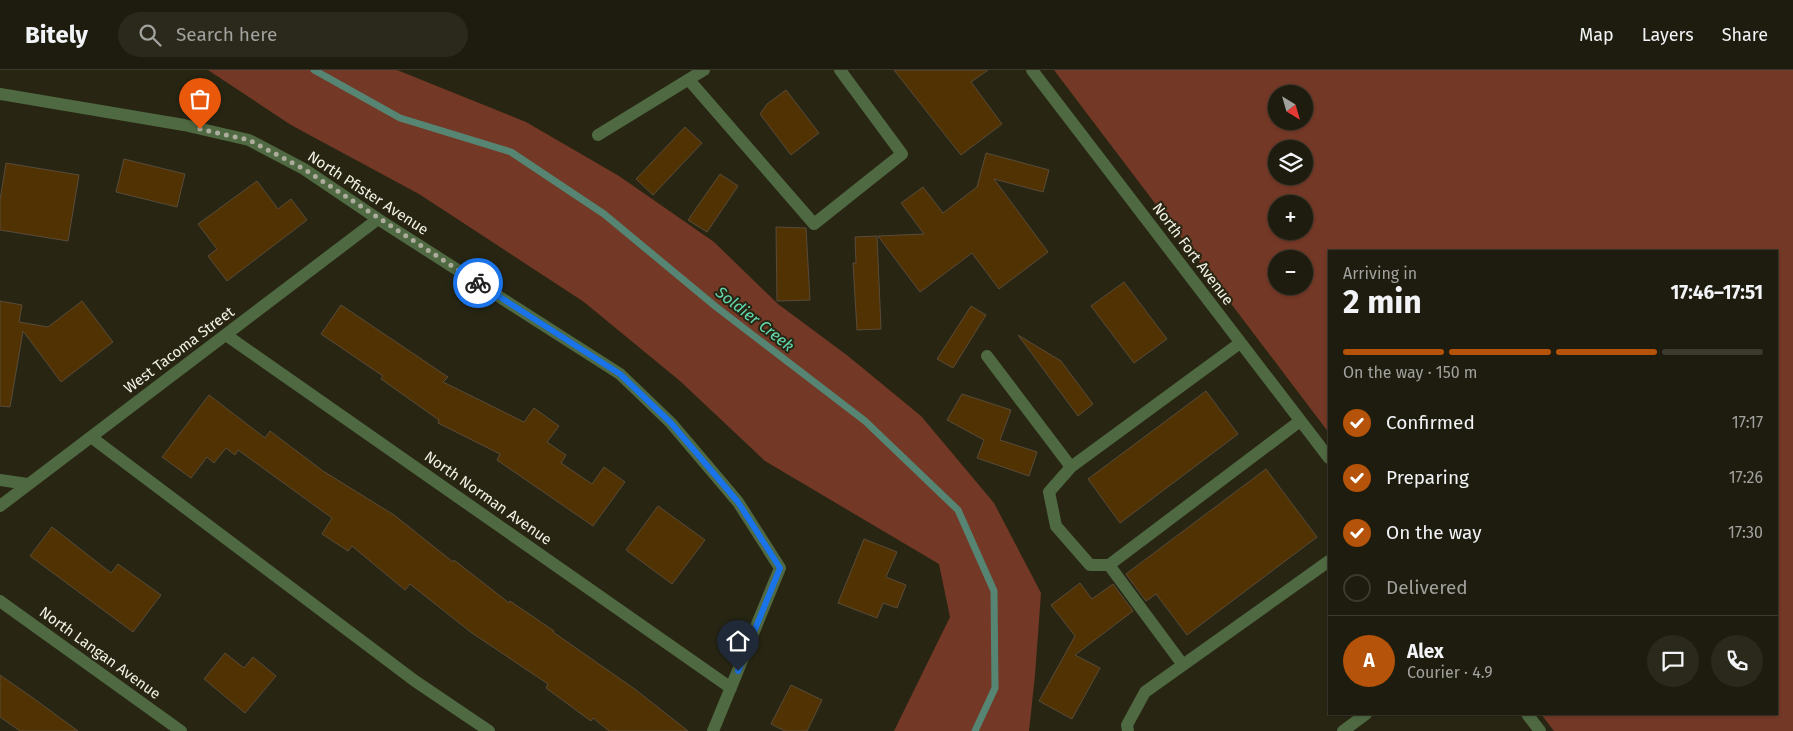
<!DOCTYPE html>
<meta charset="utf-8">
<style>
:root{--surface:#1e1c0e;--page:#2b291c;--text:#f1f3f6;--muted:#a1a19e;--line:#3c3a2e;--accent:#b45309}
body{margin:0;font-family:"Fira Sans",sans-serif;background:var(--page);color:var(--text);height:100vh;display:flex;flex-direction:column;font-size:19px;white-space:nowrap}
*{box-sizing:border-box;margin:0}
p{font-size:16px;color:var(--muted)}
.icon{flex:none;width:28px;height:28px;fill:none;stroke:currentColor;stroke-width:2;stroke-linecap:round;stroke-linejoin:round}
.map{position:relative;flex:1;overflow:hidden}
.panel{position:absolute;left:1328px;top:180px;width:450px;height:465px;display:flex;flex-direction:column;background:var(--surface);border-radius:0px;box-shadow:0 1px 4px #0004,0 0 0 1px var(--line)}
.panel>*{flex:none}
.needle{width:32px;rotate:143deg}
.tools{position:absolute;left:1268px;top:15px;display:grid;gap:10px}
.tools a{display:grid;place-items:center;width:45px;height:45px;border-radius:50%;background:var(--surface);box-shadow:0 1px 4px #0004,0 0 0 1px var(--line);font-size:25px}
.pin{position:absolute;display:grid;place-items:center;width:42px;height:42px;color:#fff;margin:-51px -21px;border-radius:50% 50% 50% 0;rotate:-45deg;box-shadow:0 0 5px #0007}
.pin .icon{rotate:45deg}
.courier{position:absolute;display:grid;place-items:center;width:50px;height:50px;margin:-25px;border:4px solid #1a73e8;border-radius:50%;background:#fff;color:#222;box-shadow:0 1px 6px #0007}
.overview em{font-style:normal;font-weight:700}
.overview div{display:flex;flex-direction:column-reverse}
.overview{display:flex;align-items:center;justify-content:space-between;height:85px;padding:0 15px}
h1{font-size:32px;font-weight:700;line-height:38px}
.bar{display:grid;grid-template-columns:repeat(4,1fr);gap:8px 5px;align-content:center;height:60px;padding:0 15px}
.bar i{height:6px;border-radius:4px;background:var(--line)}
.bar .on{background:var(--accent)}
.bar p{grid-column:span 4}
.line{display:flex;align-items:center;gap:12px;padding:0 15px;border-top:1px solid var(--line)}
.line div{flex:1}
.round{display:grid;place-items:center;flex:none;width:52px;height:52px;border-radius:26px;background:var(--page)}
ol{padding:0 15px;list-style:none}
li{display:flex;align-items:center;gap:15px;height:55px}
li p{margin-inline-start:auto}
li .icon{padding:5px;border-radius:50%;background:var(--accent);color:#fff;stroke-width:4}
li:last-child{color:var(--muted)}
li i{width:28px;height:28px;border:2px solid var(--line);border-radius:50%}
header{display:flex;align-items:center;gap:30px;box-sizing:border-box;height:70px;padding:0 25px;background:var(--surface);border-bottom:1px solid var(--line)}
header strong{font-size:24px}
nav{display:flex;gap:28px;margin-inline-start:auto;font-size:18px}
.search{width:350px;height:45px;background:var(--page);display:flex;align-items:center;gap:12px;box-sizing:border-box;padding:0 18px;border-radius:28px;color:var(--muted);font-size:19px}
.map>svg:first-child{display:block}
.green{fill:#743826;fill-rule:evenodd}
.lines{fill:none;stroke-linecap:round;stroke-linejoin:round}
.stream{stroke:#568573;stroke-width:7}
.building{fill:#513202;stroke:#594b3a}
.minor{stroke:#4f6942;stroke-width:12}
.done{stroke:#acab9c;stroke-width:5;stroke-dasharray:0 9}
.route{stroke:#1a73e8;stroke-width:6}
.labels{text-anchor:middle;dominant-baseline:central;stroke-width:4;stroke-linejoin:round;paint-order:stroke}
.street-label{font-size:15px;fill:#f3f2e6;stroke:#282613}
.water-label{font-size:16px;font-style:italic;fill:#62d8b0;stroke:#282613}
</style>
<header>
<strong>Bitely</strong>
<div class="search"><svg class="icon" aria-label="search" viewBox="0 0 24 24"><circle cx="10" cy="10" r="6"/><path d="M15 15l6 6"/></svg>Search here</div>
<nav><a>Map</a><a>Layers</a><a>Share</a></nav>
</header>
<div class="map">
<svg width="1793" height="661" viewBox="0 0 1793 661">
<rect width="100%" height="100%" fill="#282613"/>
<path class="green" d="M208,0h189l129,52 93,54 95,66 64,62 70,52 73,60 73,87 47,90 -6,82 -6,56h-135l56,-114 -11,-53 -174,-103 -85,-80 -96,-79 -165,-108 -128,-69z
M1054,0h739v661h-239l-13,-17h235v-463h-447v182zM1276,24h28v27h-28zM1276,79h28v27h-28zM1276,134h28v27h-28zM1276,189h28v27h-28z"/>
<g class="lines">
<path class="stream" d="M314,0l86,48 111,34 93,62 111,92 150,115 93,89 36,81 1,97 -20,43"/>
</g>
<path class="building" d="M894,0h94l-17,12 31,42 -41,31z
M786,20l33,43 -28,22 -31,-41 7,-10z
M685,57l17,16 -49,52 -17,-16z
M986,83l63,17 -6,22 -49,-13 54,73 -49,37 -27,-36 -52,39 -42,-56 46,-2 -23,-31 22,-16 20,26 34,-26z
M124,89l61,15 -8,33 -61,-15z
M6,93l73,12 -11,66 -68,-11v-30z
M720,104l18,12 -31,46 -19,-12z
M257,111l21,28 13,-10 16,21 -80,61 -19,-25 9,-7 -19,-25z
M776,157l30,1 4,72 -33,1z
M877,166l4,93 -24,1 -4,-67h3l-1,-26z
M1124,212l43,57 -33,24 -43,-57z
M0,231l22,4 -3,17 29,5 34,-26 31,41 -52,40 -38,-51 -13,76 -10,-1z
M341,235l107,72 -5,5 81,40 10,-14 25,18 -12,16 19,13 -5,8 31,21 12,-17 21,15 -32,44 -96,-66 3,-6 -62,-31 1,-3 -58,-41 2,-3 -62,-42z
M971,236l15,9 -33,53 -16,-9z
M1018,265l43,26 32,43 -15,12z
M1206,321l32,43 -118,89 -32,-44z
M962,324l49,16 -11,30 37,12 -8,24 -52,-18 7,-18 -37,-20z
M209,325l56,43 5,-7 53,40 71,44 59,47 1,-2 55,43 1,-2 44,30 -1,1 83,58 52,41h-79l-16,-13 -2,3 -45,-33 2,-4 -76,-51 -62,-49 -5,6 -53,-44 -4,5 -26,-17 10,-16 -94,-68 -3,5 -9,-7 -12,15 -7,-6 -16,21 -29,-21z
M1266,399l51,68 -130,98 -31,-41 -10,7 -20,-27z
M658,436l47,34 -33,44 -46,-34z
M52,457l59,46 7,-9 43,31 -28,37 -103,-76z
M864,469l33,13 -11,25 20,8 -9,23 -14,-5 -6,15 -39,-15z
M1080,513l12,16 21,-15 20,27 -58,44 25,13 -28,51 -33,-18 36,-65 -24,-31z
M225,583l19,15 9,-11 23,19 -31,37 -41,-34z
M0,605l33,23 45,33h-58l-20,-14z
M791,615l31,15 -15,31h-22l-14,-7z"/>
<g class="lines">
<path class="minor" d="M1032,0l297,388
M689,10l125,144 88,-70 -62,-84
M0,24l184,31 65,15 55,29 74,50 242,155 51,49 67,79 42,66 -67,163
M598,65l106,-65
M226,265l505,353
M987,286l84,111
M91,367l324,244 74,50
M0,410l27,4
M0,436l378,-287
M1109,495l191,-144
M0,531l181,130
M1183,595l-74,-100h-19l-34,-39 -7,-34 22,-25 169,-124
M1527,644l13,17
M1128,661l-1,-6 18,-33 184,-131
M1343,661l23,-17"/>
</g>
<g class="lines">
<path class="done" d="M200,59l49,11 55,29 174,114"/>
<path class="route" d="M478,213l142,91 51,49 67,79 42,66 -42,103"/>
</g>
<g class="labels">
<g class="street-label">
<text transform="translate(368 123) rotate(33)">North Pfister Avenue</text>
<text transform="translate(1193 184) rotate(53)">North Fort Avenue</text>
<text transform="translate(179 280) rotate(-37)">West Tacoma Street</text>
<text transform="translate(488 428) rotate(35)">North Norman Avenue</text>
<text transform="translate(100 583) rotate(36)">North Langan Avenue</text>
</g>
<g class="water-label">
<text transform="translate(755 249) rotate(38)">Soldier Creek</text>
</g>
</g>
</svg>
<div class="tools">
<a><svg class="needle" viewBox="-14 -14 28 28"><path d="M0-13l5 13h-10z" fill="#e53935"/><path d="M0 13l5-13h-10z" fill="#a1a19e"/></svg></a>
<a><svg class="icon" aria-label="layers" viewBox="0 0 24 24"><path d="M12 4l9 5-9 5-9-5zM3 14l9 5 9-5"/></svg></a>
<a>+</a>
<a>−</a>
</div>
<div class="pin" style="left:200px;top:59px;background:#ea580c"><svg class="icon" aria-label="bag" viewBox="0 0 24 24"><path d="M5 8h14l-1 12H6zM9 8a3 3 0 0 1 6 0"/></svg></div>
<div class="pin" style="left:738px;top:601px;background:#1f2937"><svg class="icon" aria-label="home" viewBox="0 0 24 24"><path d="M3 11l9-7 9 7M6 9v11h12V9"/></svg></div>
<div class="courier" style="left:478px;top:213px"><svg class="icon" aria-label="bike" viewBox="0 0 24 24"><circle cx="6" cy="16" r="4"/><circle cx="18" cy="16" r="4"/><path d="M6 16l4-8h5l3 8M10 8l3 8H6M13 5h3"/></svg></div>
<section class="panel">
<div class="overview"><div><h1>2 min</h1><p>Arriving in</p></div><em>17:46–17:51</em></div>
<div class="bar"><i class="on"></i><i class="on"></i><i class="on"></i><i></i><p>On the way · 150 m</p></div>
<ol>
<li><svg class="icon" aria-label="check" viewBox="0 0 24 24"><path d="M5 12l5 5 9-10"/></svg>Confirmed<p>17:17</p></li>
<li><svg class="icon" aria-label="check" viewBox="0 0 24 24"><path d="M5 12l5 5 9-10"/></svg>Preparing<p>17:26</p></li>
<li><svg class="icon" aria-label="check" viewBox="0 0 24 24"><path d="M5 12l5 5 9-10"/></svg>On the way<p>17:30</p></li>
<li><i></i>Delivered</li>
</ol>
<div class="line" style="height:90px"><b class="round" style="background:var(--accent);color:#fff">A</b><div><b>Alex</b><p>Courier · 4.9</p></div><a class="round"><svg class="icon" aria-label="chat" viewBox="0 0 24 24"><path d="M4 5h16v11H9l-5 4z"/></svg></a><a class="round"><svg class="icon" aria-label="phone" viewBox="0 0 24 24"><path d="M5 4h4l2 5-3 2q2 4 5 5l2-3 5 2v4C11 20 4 13 5 4z"/></svg></a></div>
</section>
</div>
